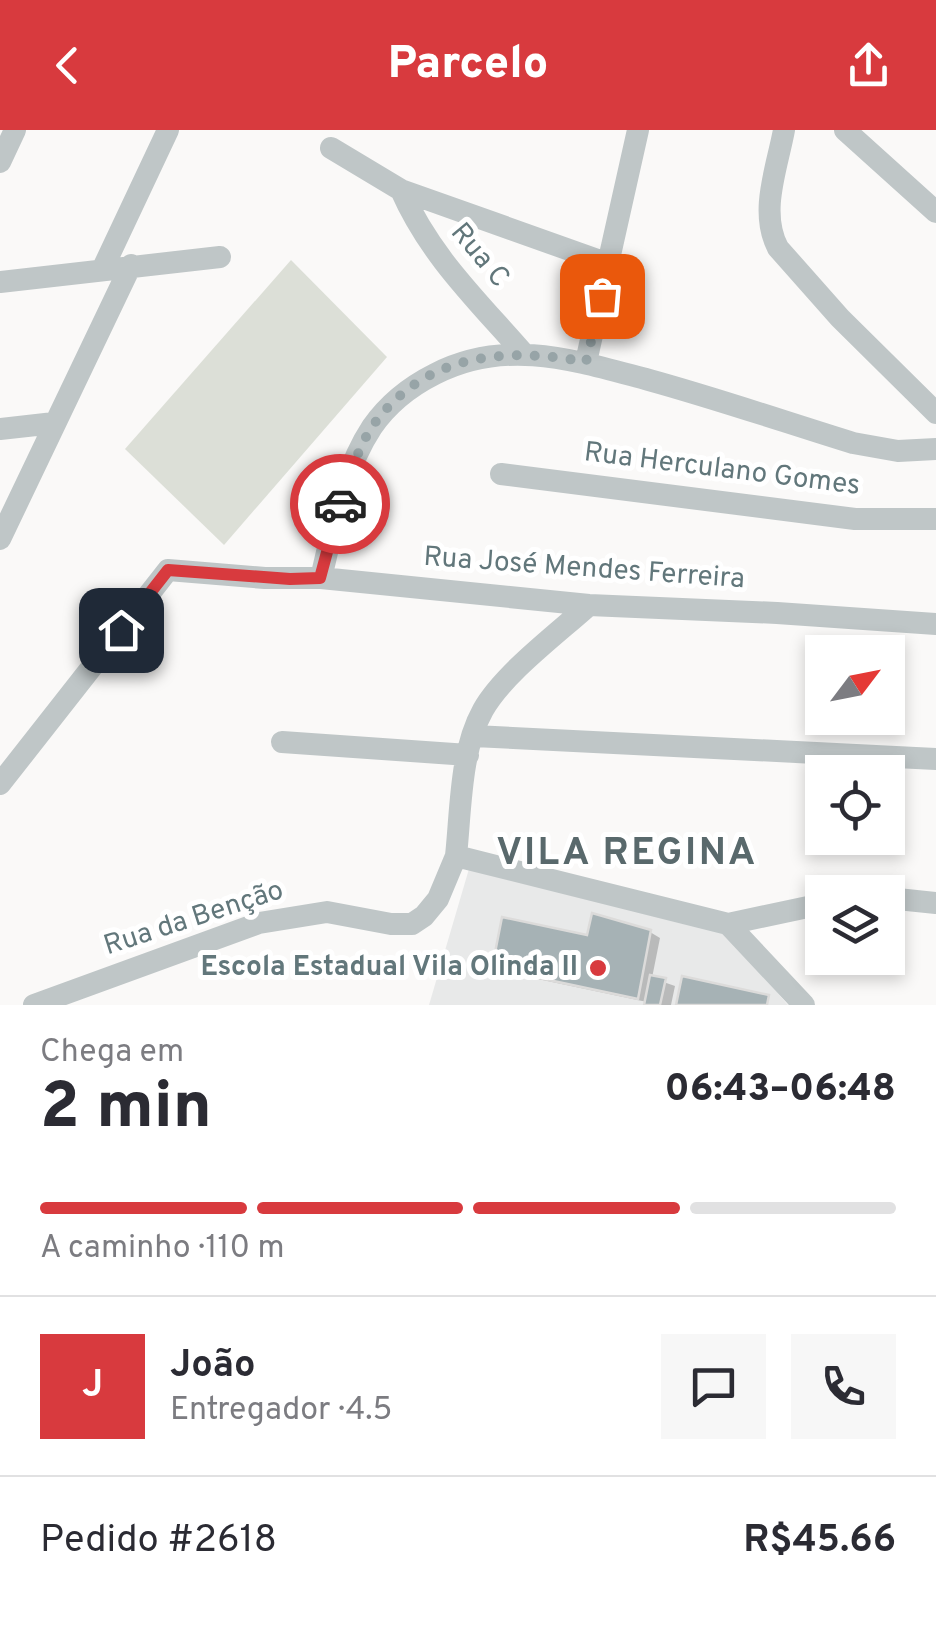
<!DOCTYPE html>
<html lang="pt">
<meta charset="utf-8">
<style>
:root{--surface:#fff;--page:#f7f7f7;--text:#2b2b33;--muted:#7c7c81;--line:#e1e1e2;--accent:#d83a3e}
body{margin:0;font-family:Overpass,sans-serif;background:var(--page);color:var(--text);height:100vh;display:flex;flex-direction:column;font-size:38px;white-space:nowrap}
*{box-sizing:border-box;margin:0}
p{font-size:32px;color:var(--muted)}
.icon{flex:none;width:55px;height:55px;fill:none;stroke:currentColor;stroke-width:2;stroke-linecap:round;stroke-linejoin:round}
.map{position:relative;height:875px;overflow:hidden}
.details{display:flex;flex-direction:column;background:var(--surface);flex:1}
.details>*{flex:none}
.needle{width:65px;rotate:58deg}
.fabs{position:absolute;left:805px;top:505px;display:grid;gap:20px}
.fabs a{display:grid;place-items:center;width:100px;height:100px;border-radius:0px;background:var(--surface);box-shadow:0 5px 15px #0003;font-size:50px}
.pin{position:absolute;display:grid;place-items:center;width:85px;height:85px;color:#fff;margin:-42px;border-radius:20px;box-shadow:0 5px 15px #0006}
.courier{position:absolute;display:grid;place-items:center;width:100px;height:100px;margin:-50px;border:8px solid #d83a3e;border-radius:50%;background:#fff;color:#222;box-shadow:0 2px 12px #0007}
.overview em{font-style:normal;font-weight:800}
.overview div{display:flex;flex-direction:column-reverse}
.overview{display:flex;align-items:center;justify-content:space-between;height:170px;padding:0 40px}
h1{font-size:65px;font-weight:800;line-height:75px}
.bar{display:grid;grid-template-columns:repeat(4,1fr);gap:15px 10px;align-content:center;height:120px;padding:0 40px}
.bar i{height:12px;border-radius:8px;background:var(--line)}
.bar .on{background:var(--accent)}
.bar p{grid-column:span 4}
.line{display:flex;align-items:center;gap:25px;padding:0 40px;border-top:2px solid var(--line)}
.line div{flex:1}
.round{display:grid;place-items:center;flex:none;width:105px;height:105px;border-radius:0px;background:var(--page)}
header{display:flex;justify-content:space-between;align-items:center;height:130px;padding:0 40px;background:var(--accent);color:#fff;font-size:45px;font-weight:800}
.map>svg:first-child{display:block}
.built{fill:#e8e9e9}
.green{fill:#dcdfd7}
.shadow{fill:#0003}
.building{fill:#a6b2b5;stroke:#dcdbda;stroke-width:2.5}
.lines{fill:none;stroke-linecap:round;stroke-linejoin:round}
.minor{stroke:#bfc6c7;stroke-width:22}
.done{stroke:#97a4a7;stroke-width:10;stroke-dasharray:0 18}
.route{stroke:#d83a3e;stroke-width:12}
.poi-dot{fill:#d83a3e;stroke:#fff;stroke-width:4}
.labels{text-anchor:middle;dominant-baseline:central;stroke-width:10;stroke-linejoin:round;paint-order:stroke}
.street-label{font-size:28px;fill:#62777b;stroke:#fff}
.poi-label{font-size:28px;font-weight:bold;fill:#62777b;stroke:#fff;text-anchor:end}
.district-label{font-size:38px;font-weight:bold;letter-spacing:2.5px;fill:#59696c;stroke:#fff}
</style>
<header><svg class="icon" aria-label="back" viewBox="0 0 24 24"><path d="M15 5l-7 7 7 7"/></svg>Parcelo<svg class="icon" aria-label="share" viewBox="0 0 24 24"><path d="M12 15V3M7 8l5-5 5 5M5 13v7h14v-7"/></svg></header>
<div class="map">
<svg width="936" height="875" viewBox="0 0 936 875">
<rect width="100%" height="100%" fill="#faf9f8"/>
<path class="built" d="M471,732l253,69 64,74h-359z"/>
<path class="green" d="M291,130l96,97 -163,188 -99,-96z"/>
<path class="shadow" d="M650,802l10,6 -8,40 23,8 -4,19h-25l1,-3 -143,-30 -10,-5 95,-29z"/>
<path class="building" d="M592,783l59,17 -13,69 -146,-31 10,-51 85,18z
M650,845l16,3 -6,27h-16z
M682,846l87,19 -2,10h-91z"/>
<g class="lines">
<path class="minor" d="M784,0c-7,38 -25,82 -6,118l62,70 96,95
M845,0l91,82
M331,18l70,42 208,74
M0,32l15,-32
M401,60c29,66 76,110 123,164
M103,138l65,-138
M0,152l220,-25
M586,232l52,-232
M0,299l54,-6
M501,344l354,45h81
M0,409l131,-274
M321,448c12,-50 22,-107 51,-151 16,-23 39,-41 63,-53 72,-37 142,-13 214,6 69,19 136,42 204,63l45,8 38,-2
M589,475c-31,28 -86,69 -106,105 -23,41 -22,99 -27,146l272,68 76,81
M474,606l462,23
M282,612l186,13
M0,654l168,-214 97,8h56l268,27 188,8 159,11
M888,768l48,5
M728,794l94,-20
M34,875l225,-82 68,-11 64,12h21l12,-8 14,-17 18,-43"/>
</g>
<g class="lines">
<path class="done" d="M340,374c10,-27 17,-56 34,-80 52,-71 132,-77 212,-62l16,-66"/>
<path class="route" d="M121,500l47,-60 122,9 30,-1 20,-74"/>
</g>
<circle class="poi-dot" cx="598" cy="838" r="10"/>
<g class="labels">
<g class="street-label">
<text transform="translate(479 126) rotate(50)">Rua C</text>
<text transform="translate(722 340) rotate(7)">Rua Herculano Gomes</text>
<text transform="translate(584 439) rotate(4)">Rua José Mendes Ferreira</text>
<text transform="translate(194 789) rotate(-18)">Rua da Benção</text>
</g>
<g class="poi-label">
<text x="578" y="838">Escola Estadual Vila Olinda II</text>
</g>
<g class="district-label">
<text x="627" y="724">VILA REGINA</text>
</g>
</g>
</svg>
<div class="fabs">
<a><svg class="needle" viewBox="-14 -14 28 28"><path d="M0-13l5 13h-10z" fill="#e53935"/><path d="M0 13l5-13h-10z" fill="#7c7c81"/></svg></a>
<a><svg class="icon" aria-label="locate" viewBox="0 0 24 24"><circle cx="12" cy="12" r="6"/><path d="M12 2v4M12 18v4M2 12h4M18 12h4"/></svg></a>
<a><svg class="icon" aria-label="layers" viewBox="0 0 24 24"><path d="M12 4l9 5-9 5-9-5zM3 14l9 5 9-5"/></svg></a>
</div>
<div class="pin" style="left:602px;top:166px;background:#ea580c"><svg class="icon" aria-label="bag" viewBox="0 0 24 24"><path d="M5 8h14l-1 12H6zM9 8a3 3 0 0 1 6 0"/></svg></div>
<div class="pin" style="left:121px;top:500px;background:#1f2937"><svg class="icon" aria-label="home" viewBox="0 0 24 24"><path d="M3 11l9-7 9 7M6 9v11h12V9"/></svg></div>
<div class="courier" style="left:340px;top:374px"><svg class="icon" aria-label="car" viewBox="0 0 24 24"><path d="M5 17H2v-5l4-1 3-4h7l3 4 3 1v5h-3M9 17h6M6 11h13"/><circle cx="7" cy="17" r="2"/><circle cx="17" cy="17" r="2"/></svg></div>
</div>
<section class="details">
<div class="overview"><div><h1>2 min</h1><p>Chega em</p></div><em>06:43–06:48</em></div>
<div class="bar"><i class="on"></i><i class="on"></i><i class="on"></i><i></i><p>A caminho · 110 m</p></div>
<div class="line" style="height:180px"><b class="round" style="background:var(--accent);color:#fff">J</b><div><b>João</b><p>Entregador · 4.5</p></div><a class="round"><svg class="icon" aria-label="chat" viewBox="0 0 24 24"><path d="M4 5h16v11H9l-5 4z"/></svg></a><a class="round"><svg class="icon" aria-label="phone" viewBox="0 0 24 24"><path d="M5 4h4l2 5-3 2q2 4 5 5l2-3 5 2v4C11 20 4 13 5 4z"/></svg></a></div>
<div class="line" style="height:130px"><div>Pedido #2618</div><b>R$45.66</b></div>
</section>
